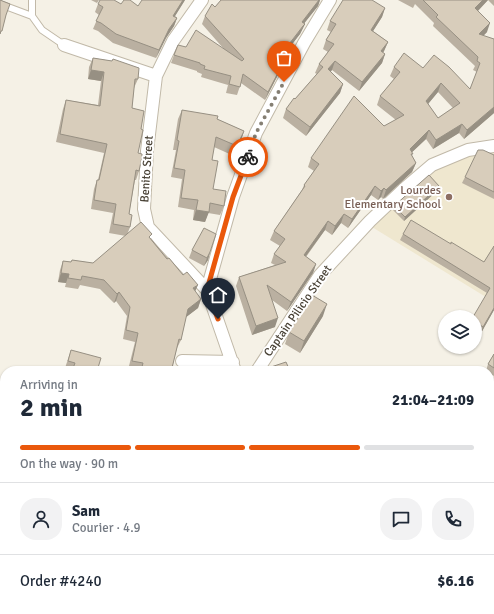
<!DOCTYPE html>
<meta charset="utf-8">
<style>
:root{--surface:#fff;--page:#f2f2f3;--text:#1f2937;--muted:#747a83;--line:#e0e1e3;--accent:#ea580c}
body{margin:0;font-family:Signika,sans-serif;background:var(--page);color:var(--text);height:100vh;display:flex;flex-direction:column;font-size:15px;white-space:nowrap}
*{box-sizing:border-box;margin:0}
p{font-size:13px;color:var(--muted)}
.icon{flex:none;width:22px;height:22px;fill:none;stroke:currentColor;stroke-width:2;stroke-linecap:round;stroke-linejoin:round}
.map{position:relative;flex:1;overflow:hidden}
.panel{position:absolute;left:0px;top:366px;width:494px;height:248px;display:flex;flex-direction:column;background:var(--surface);border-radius:16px 16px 0 0;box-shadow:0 1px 3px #0004}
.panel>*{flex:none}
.tools{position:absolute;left:438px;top:310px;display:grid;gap:8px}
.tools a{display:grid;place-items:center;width:44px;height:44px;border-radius:50%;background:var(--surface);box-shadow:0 1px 3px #0004;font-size:20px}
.pin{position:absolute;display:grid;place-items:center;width:34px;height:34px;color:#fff;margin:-41px -17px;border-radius:50% 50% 50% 0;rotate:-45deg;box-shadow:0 0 4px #0007}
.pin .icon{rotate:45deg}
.courier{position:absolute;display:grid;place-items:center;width:40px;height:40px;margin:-20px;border:3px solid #ea580c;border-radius:50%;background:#fff;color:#222;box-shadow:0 1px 5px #0007}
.head em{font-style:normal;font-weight:700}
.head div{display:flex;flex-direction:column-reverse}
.head{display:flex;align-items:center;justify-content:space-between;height:68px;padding:0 20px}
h1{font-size:26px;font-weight:700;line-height:30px}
.bar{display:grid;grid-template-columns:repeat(4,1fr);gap:6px 4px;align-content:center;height:48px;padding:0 20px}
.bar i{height:5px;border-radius:3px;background:var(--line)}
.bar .active{background:var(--accent)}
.bar p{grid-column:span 4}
.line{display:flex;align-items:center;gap:10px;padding:0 20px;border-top:1px solid var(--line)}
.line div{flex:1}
.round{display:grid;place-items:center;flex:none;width:42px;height:42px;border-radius:16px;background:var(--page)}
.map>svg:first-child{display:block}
.education{fill:#efe7cf}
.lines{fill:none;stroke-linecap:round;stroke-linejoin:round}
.service-casing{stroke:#c1b9a8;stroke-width:8}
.minor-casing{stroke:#c1b9a8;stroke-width:14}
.secondary-casing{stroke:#d8c892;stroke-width:20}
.service{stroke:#fff;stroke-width:6}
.minor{stroke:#fff;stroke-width:12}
.secondary{stroke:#fff3c6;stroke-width:18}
.wall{fill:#bab0a1;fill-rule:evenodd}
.shaded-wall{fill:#979083}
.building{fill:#d8cdbb;stroke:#979083;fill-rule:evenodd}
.done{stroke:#857f73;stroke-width:4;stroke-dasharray:0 7.2}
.route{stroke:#ea580c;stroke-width:5}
.education-dot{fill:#8d6e63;stroke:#fff;stroke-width:1.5}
.labels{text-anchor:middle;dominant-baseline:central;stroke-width:4;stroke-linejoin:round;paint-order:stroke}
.street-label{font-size:12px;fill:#484135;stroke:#fff}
.education-label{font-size:12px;fill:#785e54;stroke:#fff;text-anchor:end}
</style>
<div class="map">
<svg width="494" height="614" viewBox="0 0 494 614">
<rect width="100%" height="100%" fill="#f5f1e6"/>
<path class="education" d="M494,151v151l-122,-75 64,-60 37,-12z"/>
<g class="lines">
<g class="service-casing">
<path id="service" d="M32,0v16l10,14 22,15
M0,4l32,12
M489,492l5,2"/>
</g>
<g class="minor-casing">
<path id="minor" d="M202,0l-29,41 -17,35 -9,75 -3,58 4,18 59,63 28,81
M64,45l92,31
M207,290l26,-93 23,-64 48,-90 26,-43
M182,361l51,1
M257,371l63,-96 50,-54 35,-33 27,-23 36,-15 26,-4
M303,609l1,5"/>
</g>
<g class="secondary-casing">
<path id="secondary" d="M489,450l5,-7
M380,614l3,-5"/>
</g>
<use href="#service" class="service"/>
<use href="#minor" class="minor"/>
<use href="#secondary" class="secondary"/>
</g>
<path class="wall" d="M91,0h8l-2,3z
M185,0l-10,16 2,2 -3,8 -8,12 -10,20 -43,-15 -15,-12 -5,-2 6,-14 -4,-3 3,-8h23l17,2z
M221,0h99l-2,6 -14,17 1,1 -5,10 -22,28 4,3 -3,8 -14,27 -24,-17 -4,12 -11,-2 2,-8 -27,-8 1,-3 -5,-2v-1l-26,-8 3,-8 12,-8 37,1 -21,-24 3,-8 10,-9z
M398,0h96v6l-6,-6 -10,11 9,21 -4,4 11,3v74l-30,26 -5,-6 -26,16 -7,-10 -14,13v4l4,7 -4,9 -29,27 -2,-2 -3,3 -7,-5 -23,33 -7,-5 -9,12 -7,-5 -19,27 10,7 -3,9 -26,38 -15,-11 3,27 -23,8 -16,-49 3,-9 36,-12 -4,-2 3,-9 6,-8 -10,-6 4,-9 28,-41 2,-5 10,-14 -6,-4 3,-9 73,-32 12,-6 -19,-15 3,-9 14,-17 -4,-3 4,-9 29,1 47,21 7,-17 -4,-2 2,-4 -42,-40 1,-3 -19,-19 -2,4zM438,92l15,16 -15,10 -10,-14z
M385,8l-3,9 -9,14 15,11 -4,9 -1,2 2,1 -3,9 -23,28 -27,-21 -2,2 13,12 -3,9 -34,43 -23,-18 3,-9 31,-35 -2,-1 4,-9 9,-12 -5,-3 3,-9 5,-8 -4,-2 3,-9z
M93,58l19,3 1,-2 25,20 -4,9 -2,20 9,21 -3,24 1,18 -3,9h-1l-6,34 1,13 -3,8 24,3 50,61 -3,9 -12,9 -5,23 -4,8 -5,20 13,3h-50l-7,-1 7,-28 -12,-3 4,-23 -11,-15 -2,2 -14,-14 -20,-4 -2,4 -13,-2 1,-4 -8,-1 2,-12 3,-9 8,1 1,-2 21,3 33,-27 -17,-3 4,-20 -22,-4 3,-20 3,-9h1l6,-27 -48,-11 7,-33 3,-9 32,5 3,-24 -13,-2 1,-12z
M182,110l35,9 27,12 -10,25 -20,-9 -2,13 1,29 11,17 -4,9 -12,-2 -3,9 -12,-2 1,-10 -16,-3 4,-28 -11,-2 5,-27h-3l5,-31z
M494,155v44l-32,-16 3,-6z
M438,190l-34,31 -11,-11 1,-4z
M403,234l48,10 33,18 10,-16v64l-13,23 -6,-4v-12l12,-24 -87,-53z
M192,250l18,2 -2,8 -4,6 -15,-8z
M323,316l-23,37 -15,-9 4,-12z
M71,350l26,21h-33z
M494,354v22l-5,-3v-2h-3l2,-7z
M236,609h62l1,5h-64z"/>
<path class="shaded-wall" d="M183,0h2l-15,24 3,-8z
M319,0h1l-2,6 -19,24 3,-8z
M483,0h5l-16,17 3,-9z
M385,8l-3,9 -14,22 3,-9z
M177,18l-3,8 -8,12 -10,20 3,-8 10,-21z
M490,23l-3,9 -11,11 3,-9z
M305,24l-5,10 -27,35 3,-8z
M388,42l-4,9 -6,9 3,-9z
M385,54l-3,9 -23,28 3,-9z
M335,61l-3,9 -7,8 3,-9z
M282,65l-3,8 -14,27 3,-8z
M91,70l13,2 -3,9 -13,-2z
M441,83l-3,9 -15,18 3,-9z
M343,84l-3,9 -34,43 4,-9z
M494,107v6l-30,26 3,-9z
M462,124l-3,9 -26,16 3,-9z
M429,130l-3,9 -19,18 3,-8z
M244,131l-3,10 -7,15 3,-10z
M416,163l-4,9 -29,27 3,-9z
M375,186l-4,9 -23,33 4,-9z
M439,186l-1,4 -34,31 1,-4z
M384,188l-3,9 -3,3 3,-9z
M196,210l13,2 -4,10 -12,-2z
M344,214l-3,9 -9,12 3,-9z
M328,221l-3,9 -25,34 4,-9z
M210,252l-2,8 -4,6 3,-8z
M316,264l-3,9 -26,38 4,-9z
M61,273l8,1 -3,9 -8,-1z
M198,285l-4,9 -1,-6z
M119,292l-3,9 -2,2 3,-9z
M201,299l-3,9 -13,10 3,-9z
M327,304l-4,12 -23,37 4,-12z
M494,308v2l-13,23 2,-6z
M278,318l-3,9 -23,8 4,-9z
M494,415l-2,7 -3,4v-3z"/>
<path class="building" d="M0,0l10,4 -4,11 -4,16h-1l-1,3z
M100,0h14l7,4 3,-4h6l8,6 4,-6h41l-10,16 4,2 -8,11 -10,21 -43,-16 -15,-11 -5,-2 7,-14 -5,-3z
M221,0h98l-17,22 3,2 -2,2 -27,35 6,4 -14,27 -25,-18 -3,13 -11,-3 2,-8 -27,-7 1,-3 -5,-2v-1l-26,-8 4,-10 8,2 10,-17 46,31 2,-2 -39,-43 7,-12 3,3z
M343,0h29l13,8 -14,22 17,12 -7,9 4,3 -23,28 -27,-21 -7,8 15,15 -33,43 -24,-18 8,-11 1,1 28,-32 -4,-3 15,-20 -8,-4 10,-16 -6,-3z
M423,0h60l-8,8 15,15 -11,11 15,5v68l-27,23 -5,-6 -26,16 -7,-10 -19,19 3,5h-2l5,9 -30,27 -2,-2 -3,3 -6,-5 -23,33 -8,-5 -9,12 -7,-5 -24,34 12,9 -25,38 -24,-17 11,33 -22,8 -17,-49 47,-15 -12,-8 11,-15 -11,-8 31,-45 -1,-1 15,-21 -8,-6 43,-62 30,30 20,-11 -24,-19 20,-24 -6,-5 10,-14 19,15 11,-13 15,12 21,22 10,-26 -3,-2 1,-4 -42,-40 2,-2zM441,83l19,20 -22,15 -12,-17z
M93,58l19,3 1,-2 26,9 -1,11h-3l-3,29 12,3 -3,18 2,1 -5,23 4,1v3l-3,14 -3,-1 -7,44 3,1 -2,12 -17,-3 3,-20 -22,-4 3,-20h2l8,-36 -47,-10 6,-34 34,6 4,-34 -13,-2z
M182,110l36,6 -1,3 27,12 -7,15 -21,-9 -4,23 6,1 -5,28 13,2 -2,15 -14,-3 -1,9 -13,-2 2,-10 -17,-2 4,-28 -11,-2 5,-27 -2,-1z
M478,150h5l11,5v37l-29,-15z
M429,175l10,11 -34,31 -11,-11z
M411,220l40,24v-2l33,20 10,-16v62l-11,19 -8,-5v-5h-2l17,-29 -87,-54z
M141,222l11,12 -3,3 18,22 2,-1 14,17 4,-3 11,13 -5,3 8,11 -13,10 -7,31 -2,-1 -7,29 13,3h-44l2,-8 -11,-2 6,-28 -12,-3 4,-23 -11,-15 -2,2 -13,-14 -22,-4 -1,4 -13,-2 1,-4 -8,-1 2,-12 8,1 1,-2 21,3z
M204,228l12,6 -6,18 -3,6 -15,-8z
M312,295l15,9 -23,37 -15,-9z
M71,350l30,8 -4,13h-25l3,-8 -7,-2z
M494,354v14l-6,-4z
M286,362l4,9h-24l-1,-2z
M489,411l5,3v1l-5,8z
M120,609h51l-1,5h-53z
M238,609h60l1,5h-43v-1l-18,-3z"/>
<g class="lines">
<path class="done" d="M248,157l8,-24 28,-51"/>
<path class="route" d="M218,319l-11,-29 26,-93 15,-40"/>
</g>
<circle class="education-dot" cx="449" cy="197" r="4"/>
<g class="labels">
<g class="street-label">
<text transform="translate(147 169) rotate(-86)">Benito Street</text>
<text transform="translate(298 311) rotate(-55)">Captain Pilicio Street</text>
</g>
<g class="education-label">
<text x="441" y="190">Lourdes<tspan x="441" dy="14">Elementary School</tspan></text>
</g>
</g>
</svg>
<div class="tools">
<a><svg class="icon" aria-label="layers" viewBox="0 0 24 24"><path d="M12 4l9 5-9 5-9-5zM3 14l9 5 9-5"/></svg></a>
</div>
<div class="pin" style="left:284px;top:82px;background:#ea580c"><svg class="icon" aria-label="bag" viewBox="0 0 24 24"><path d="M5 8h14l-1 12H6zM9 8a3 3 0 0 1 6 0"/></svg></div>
<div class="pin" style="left:218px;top:319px;background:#1f2937"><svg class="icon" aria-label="home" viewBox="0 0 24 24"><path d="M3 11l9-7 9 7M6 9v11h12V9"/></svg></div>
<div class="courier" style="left:248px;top:157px"><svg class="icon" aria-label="bike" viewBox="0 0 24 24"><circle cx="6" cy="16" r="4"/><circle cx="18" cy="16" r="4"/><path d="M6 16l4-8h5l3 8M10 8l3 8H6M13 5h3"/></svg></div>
<section class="panel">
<div class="head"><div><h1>2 min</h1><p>Arriving in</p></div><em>21:04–21:09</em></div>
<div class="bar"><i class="active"></i><i class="active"></i><i class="active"></i><i></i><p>On the way · 90 m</p></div>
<div class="line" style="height:72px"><a class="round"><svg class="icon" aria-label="person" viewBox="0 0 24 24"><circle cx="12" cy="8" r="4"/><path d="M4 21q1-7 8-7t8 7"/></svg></a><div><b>Sam</b><p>Courier · 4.9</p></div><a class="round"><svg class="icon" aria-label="chat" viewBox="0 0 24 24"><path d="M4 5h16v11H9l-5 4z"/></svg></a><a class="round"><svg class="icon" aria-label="phone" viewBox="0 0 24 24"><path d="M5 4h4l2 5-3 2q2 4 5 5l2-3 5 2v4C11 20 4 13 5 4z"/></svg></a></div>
<div class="line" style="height:52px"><div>Order #4240</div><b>$6.16</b></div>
</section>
</div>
